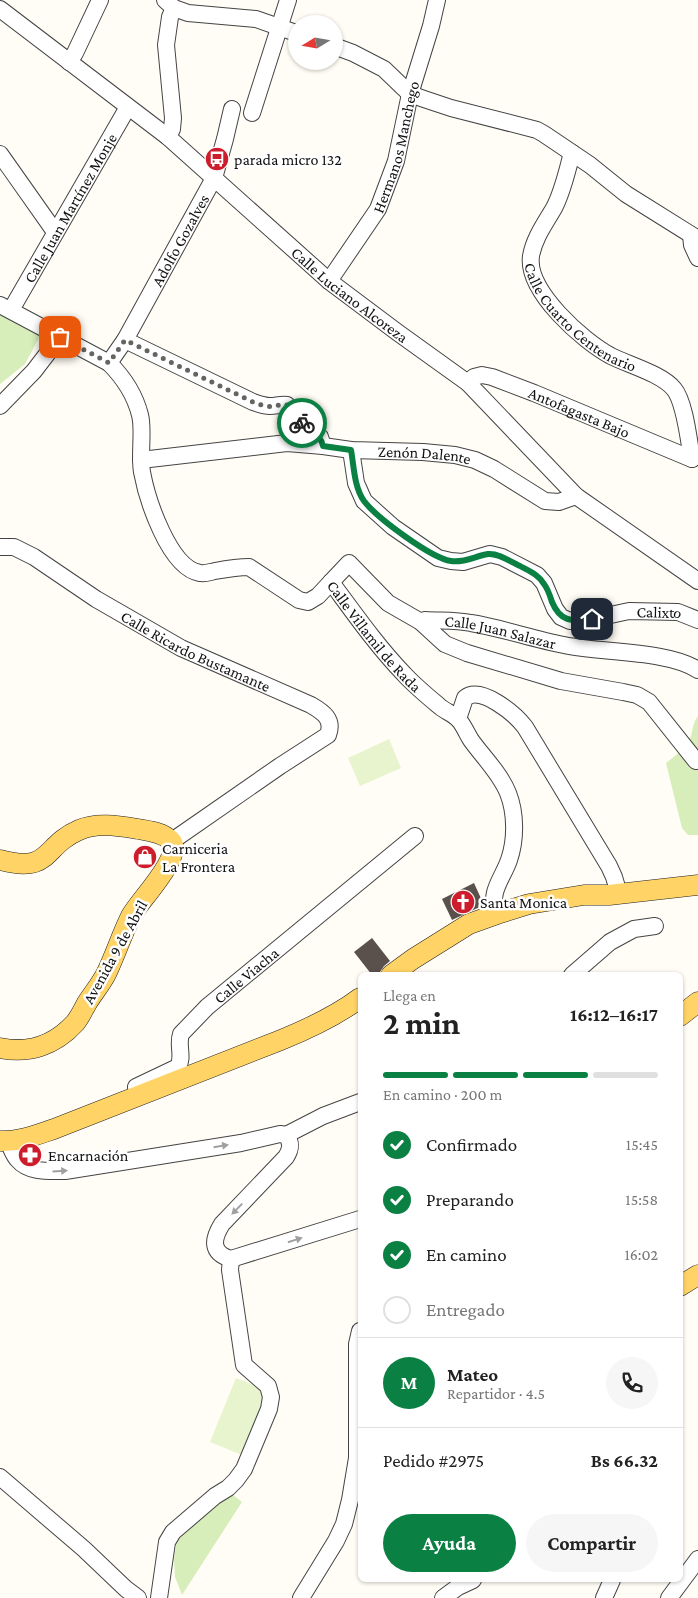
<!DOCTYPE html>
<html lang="es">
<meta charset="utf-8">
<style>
:root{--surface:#fff;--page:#f6f6f6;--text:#222;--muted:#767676;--line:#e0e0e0;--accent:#0b8043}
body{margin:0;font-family:"Crimson Pro",serif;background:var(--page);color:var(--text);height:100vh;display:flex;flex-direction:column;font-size:19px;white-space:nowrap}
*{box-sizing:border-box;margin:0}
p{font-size:16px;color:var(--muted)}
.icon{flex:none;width:28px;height:28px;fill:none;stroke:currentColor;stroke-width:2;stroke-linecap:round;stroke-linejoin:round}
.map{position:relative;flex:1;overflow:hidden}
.drawer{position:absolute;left:358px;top:972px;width:325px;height:610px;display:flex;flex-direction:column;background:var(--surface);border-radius:8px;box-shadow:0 1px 4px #0004}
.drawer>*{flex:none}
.needle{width:32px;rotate:259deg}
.controls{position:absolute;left:288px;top:15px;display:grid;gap:10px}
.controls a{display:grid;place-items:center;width:55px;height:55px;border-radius:50%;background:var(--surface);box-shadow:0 1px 4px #0004;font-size:25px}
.pin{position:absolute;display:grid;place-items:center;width:42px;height:42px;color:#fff;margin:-21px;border-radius:10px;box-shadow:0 2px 8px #0006}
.courier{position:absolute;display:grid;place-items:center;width:50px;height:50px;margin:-25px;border:4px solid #0b8043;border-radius:50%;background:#fff;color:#222;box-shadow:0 1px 6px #0007}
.head em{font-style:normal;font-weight:700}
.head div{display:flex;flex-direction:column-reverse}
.head{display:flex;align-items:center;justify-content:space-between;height:85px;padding:0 25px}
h1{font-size:32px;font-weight:700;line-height:38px}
.bar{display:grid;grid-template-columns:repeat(4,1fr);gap:8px 5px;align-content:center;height:60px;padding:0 25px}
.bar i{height:6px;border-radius:4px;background:var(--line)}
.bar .active{background:var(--accent)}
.bar p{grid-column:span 4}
.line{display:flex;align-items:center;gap:12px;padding:0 25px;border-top:1px solid var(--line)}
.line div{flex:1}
.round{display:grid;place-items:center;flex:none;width:52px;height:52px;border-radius:26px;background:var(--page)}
ol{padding:0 25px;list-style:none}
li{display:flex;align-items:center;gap:15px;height:55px}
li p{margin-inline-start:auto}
li .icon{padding:5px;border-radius:50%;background:var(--accent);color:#fff;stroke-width:4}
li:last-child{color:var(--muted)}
li i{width:28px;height:28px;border:2px solid var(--line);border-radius:50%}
.cta{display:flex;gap:10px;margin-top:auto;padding:10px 25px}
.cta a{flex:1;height:58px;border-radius:30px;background:var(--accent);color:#fff;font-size:20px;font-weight:700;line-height:58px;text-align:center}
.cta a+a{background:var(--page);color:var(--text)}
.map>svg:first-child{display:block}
.green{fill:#d7eeba}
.pitch{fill:#e8f4cd}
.building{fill:#5b514c}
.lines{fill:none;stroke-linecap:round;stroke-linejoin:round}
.minor-casing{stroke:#444;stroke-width:18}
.major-casing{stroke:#222;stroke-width:21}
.minor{stroke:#fff;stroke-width:16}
.major{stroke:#ffd365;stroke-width:20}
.oneway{fill:#a0a0a0}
.done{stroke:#646461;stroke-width:5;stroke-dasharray:0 9}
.route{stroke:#0b8043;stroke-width:6}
.labels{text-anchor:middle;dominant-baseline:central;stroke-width:5;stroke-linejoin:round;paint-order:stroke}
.street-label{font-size:16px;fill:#111;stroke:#fff}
.poi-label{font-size:16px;fill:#111;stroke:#fff;text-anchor:start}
</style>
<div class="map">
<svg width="698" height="1598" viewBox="0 0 698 1598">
<rect width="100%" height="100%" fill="#fffdf5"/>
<path class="green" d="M0,314l41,20 -16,30 -25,20z
M698,716v119h-10l-6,-7 -16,-65c10,-8 21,-15 25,-27 2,-8 2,-13 7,-20z
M226,1495h7l9,7 -60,93 -7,-18 -1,-18 2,-14 8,-14z"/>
<path class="pitch" d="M389,739l12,29 -41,18 -12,-28z
M236,1378l23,9 5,12 -22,56 -32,-13z"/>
<path class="building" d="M474,883l10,22 -32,15 -10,-21z
M372,938l18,23 -6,5 -6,9h-6l-18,-23z"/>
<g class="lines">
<g class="minor-casing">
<g id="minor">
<path d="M165,0l9,8 14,5 68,6 40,14"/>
<path id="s1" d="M0,9l168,128 161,144 68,51 71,51 108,113 122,85"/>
<path d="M334,46l19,7 31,16 26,25 14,5 27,9 86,22 7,4 46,31 36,29 72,45"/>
<path d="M69,62l6,-9 25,-53"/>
<path d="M252,113l36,-113"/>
<path d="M168,137l4,-8 1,-11 -7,-73 4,-28 4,-9"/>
<path id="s2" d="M572,153c-5,18 -9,38 -18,55 -8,14 -20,30 -23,48 -5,35 52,85 80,100 18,9 51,18 63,33 11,13 15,53 18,70"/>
<path d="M0,154l55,78"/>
<path d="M691,235l1,10 6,13"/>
<path id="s3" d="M329,281l49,-72 18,-48 14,-67 21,-68 6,-26"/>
<path id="s4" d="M0,305l109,58c14,14 26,32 31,52 4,15 -1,39 2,57 5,27 27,96 58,101 5,1 10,-1 15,-2 11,-2 22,-4 34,-4l50,33 9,2 10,-6 13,-14c23,31 46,64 73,92 10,11 22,21 34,31 6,6 16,9 21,15 5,6 8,14 12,20 12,17 29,33 37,53 8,20 8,47 1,67 -7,20 -21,32 -12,54"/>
<path id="s5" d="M11,310l117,-203"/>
<path d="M125,340l128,62c6,2 11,4 17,4 6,0 11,-2 17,-1l21,24 12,8 3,9"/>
<path id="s6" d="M109,363l16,-23 89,-162 11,-39 7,-30"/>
<path id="s7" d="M468,383l6,-6 8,-2 10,2 42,16 158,66"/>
<path d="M0,406l34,-35 26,-34"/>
<path id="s8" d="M351,450l5,33 8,18 29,26 45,31 13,3 12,1 27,-8 12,3 35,18 7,8 11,26 6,8 9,4 22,-2 37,-8 49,1 20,8"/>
<path id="s9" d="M141,460l146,-17 36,3 28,4 72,2 32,3 20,5 19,9 51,32 14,1 17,-6"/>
<path id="s10" d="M0,547h14l20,10 62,42 85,49 130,57c12,7 23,14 17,30l-48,31 -108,75"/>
<path d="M331,582l18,-19 39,40 33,19 24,22 22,9 94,28 62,11 14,3 12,7 47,59"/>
<path id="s11" d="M421,622l4,-2c15,1 31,0 46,3 31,5 61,16 93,22 36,8 104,5 134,25"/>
<path d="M458,719l7,-21c16,-13 50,16 60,29l84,139 5,11 5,17"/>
<path d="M572,975l38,-33 24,-13 21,-3"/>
<path id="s12" d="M136,1087l42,-20c6,-10 -1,-22 3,-33l26,-27 208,-171"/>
<path d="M286,1135l37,-19 37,-14"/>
<path d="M8,1142c3,5 5,13 10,18 11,13 32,11 47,11l176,-28 39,-9 6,1c6,8 5,14 0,22l-64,67c-10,16 -11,29 9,35l129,-40"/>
<path d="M0,1477l84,72 42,40 12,9"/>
<path d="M159,1598l8,-56 6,-10 42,-36 13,-8 8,-8 8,-11 25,-60 2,-12 -3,-11 -24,-21 -14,-95 1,-11"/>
<path d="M301,1598l35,-57 8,-17 6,-24 7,-42v-114l3,-13"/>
<path d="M443,1598l15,-11 15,-7"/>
<path d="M604,1598l8,-18"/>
<path d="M669,1598l29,-39"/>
</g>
</g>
<g class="major-casing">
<path id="major" d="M0,860c52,14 42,-14 79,-30 18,-8 40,-4 59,-1 11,2 24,3 32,11 16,14 -32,62 -39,76 -9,18 -15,37 -24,56 -5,11 -14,21 -20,31 -4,7 -7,14 -12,20 -20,22 -46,31 -75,25
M391,975l22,-16 56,-35 28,-10 32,-10 55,-9h25l89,-10
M680,1016l18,-14
M0,1141c19,1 36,-6 54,-12l227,-89c27,-11 55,-24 79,-42
M680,1286l18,-11"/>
</g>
<use href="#minor" class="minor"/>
<use href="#major" class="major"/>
</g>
<defs><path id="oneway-solid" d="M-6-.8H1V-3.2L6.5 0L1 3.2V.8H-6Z" transform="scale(1.25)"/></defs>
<g class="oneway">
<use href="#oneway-solid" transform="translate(221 1146) rotate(-9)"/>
<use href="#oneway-solid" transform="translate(60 1171) rotate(-3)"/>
<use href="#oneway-solid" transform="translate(237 1209) rotate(134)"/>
<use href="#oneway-solid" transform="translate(295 1240) rotate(-17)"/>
</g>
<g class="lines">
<path class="done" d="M60,337l49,26 16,-23 128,62 11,4 9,1 9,-3 5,1 15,18"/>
<path class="route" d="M302,423c7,8 19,12 21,23l28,4c3,16 3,37 13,51 13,17 67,57 87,60 14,2 24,-5 37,-7 11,-1 23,8 32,12 9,5 19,9 24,18 4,5 6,12 8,18 9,21 20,19 40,17"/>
</g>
<defs>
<g id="bus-disc" transform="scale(1.25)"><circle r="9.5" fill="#cd1d2d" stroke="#fff"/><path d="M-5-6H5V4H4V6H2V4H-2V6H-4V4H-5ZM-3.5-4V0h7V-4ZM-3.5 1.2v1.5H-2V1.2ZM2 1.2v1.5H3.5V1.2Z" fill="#fff"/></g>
<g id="shop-disc" transform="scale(1.25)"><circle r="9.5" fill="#cd1d2d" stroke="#fff"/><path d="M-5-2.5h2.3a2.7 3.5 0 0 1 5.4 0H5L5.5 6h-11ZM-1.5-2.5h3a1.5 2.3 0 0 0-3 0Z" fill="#fff"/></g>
<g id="church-disc" transform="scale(1.25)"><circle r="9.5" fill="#cd1d2d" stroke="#fff"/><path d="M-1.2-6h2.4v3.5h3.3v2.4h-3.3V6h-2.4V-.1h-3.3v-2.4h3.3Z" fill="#fff"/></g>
<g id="pharmacy-disc" transform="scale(1.25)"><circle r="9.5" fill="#cd1d2d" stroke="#fff"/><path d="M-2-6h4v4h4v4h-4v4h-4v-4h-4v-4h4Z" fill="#fff"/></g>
</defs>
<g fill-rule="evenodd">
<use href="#bus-disc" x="217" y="159"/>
<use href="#shop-disc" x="145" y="857"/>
<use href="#church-disc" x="463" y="902"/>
<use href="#pharmacy-disc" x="30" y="1155"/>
</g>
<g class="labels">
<g class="street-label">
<text stroke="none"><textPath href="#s3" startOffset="152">Hermanos Manchego</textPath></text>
<text stroke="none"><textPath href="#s5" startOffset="118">Calle Juan Martínez Monje</textPath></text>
<text stroke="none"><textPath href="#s6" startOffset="142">Adolfo Gozalves</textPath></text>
<text stroke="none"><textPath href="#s1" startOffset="452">Calle Luciano Alcoreza</textPath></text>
<text stroke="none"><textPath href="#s2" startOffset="195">Calle Cuarto Centenario</textPath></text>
<text stroke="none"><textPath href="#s7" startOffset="121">Antofagasta Bajo</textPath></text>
<text stroke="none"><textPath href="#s9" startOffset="285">Zenón Dalente</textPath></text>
<text stroke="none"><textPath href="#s8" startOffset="401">Calixto</textPath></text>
<text stroke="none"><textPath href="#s11" startOffset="81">Calle Juan Salazar</textPath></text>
<text stroke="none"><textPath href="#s4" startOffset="582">Calle Villamil de Rada</textPath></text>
<text stroke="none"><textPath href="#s10" startOffset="224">Calle Ricardo Bustamante</textPath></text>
<text transform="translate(115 952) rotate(-61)">Avenida 9 de Abril</text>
<text stroke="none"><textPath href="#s12" startOffset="168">Calle Viacha</textPath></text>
</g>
<g class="poi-label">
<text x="234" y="159">parada micro 132</text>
<text x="162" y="848">Carniceria<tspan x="162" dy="18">La Frontera</tspan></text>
<text x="480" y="902">Santa Monica</text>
<text x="48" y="1155">Encarnación</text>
</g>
</g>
</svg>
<div class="controls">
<a><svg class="needle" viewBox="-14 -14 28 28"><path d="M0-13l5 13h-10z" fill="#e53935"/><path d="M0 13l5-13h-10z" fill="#767676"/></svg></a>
</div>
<div class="pin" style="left:60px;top:337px;background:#ea580c"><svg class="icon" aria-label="bag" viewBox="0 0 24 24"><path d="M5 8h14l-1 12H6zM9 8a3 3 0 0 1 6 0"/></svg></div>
<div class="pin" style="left:592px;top:619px;background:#1f2937"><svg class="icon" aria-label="home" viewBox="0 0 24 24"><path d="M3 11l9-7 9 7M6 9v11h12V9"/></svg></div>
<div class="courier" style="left:302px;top:423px"><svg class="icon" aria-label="bike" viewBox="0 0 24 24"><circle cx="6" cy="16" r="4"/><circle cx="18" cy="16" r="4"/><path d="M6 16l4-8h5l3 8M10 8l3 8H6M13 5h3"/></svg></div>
<section class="drawer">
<div class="head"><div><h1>2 min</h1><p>Llega en</p></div><em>16:12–16:17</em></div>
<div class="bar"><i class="active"></i><i class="active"></i><i class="active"></i><i></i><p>En camino · 200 m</p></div>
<ol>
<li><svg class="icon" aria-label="check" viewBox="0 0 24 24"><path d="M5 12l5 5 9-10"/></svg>Confirmado<p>15:45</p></li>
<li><svg class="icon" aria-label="check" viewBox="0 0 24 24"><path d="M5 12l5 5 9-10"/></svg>Preparando<p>15:58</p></li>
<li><svg class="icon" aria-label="check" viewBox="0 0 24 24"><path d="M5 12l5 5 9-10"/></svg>En camino<p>16:02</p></li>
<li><i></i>Entregado</li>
</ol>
<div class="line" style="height:90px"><b class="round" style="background:var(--accent);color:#fff">M</b><div><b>Mateo</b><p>Repartidor · 4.5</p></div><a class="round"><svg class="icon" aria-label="phone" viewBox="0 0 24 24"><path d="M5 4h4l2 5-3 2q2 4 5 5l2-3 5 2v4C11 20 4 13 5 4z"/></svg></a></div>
<div class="line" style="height:65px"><div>Pedido #2975</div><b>Bs 66.32</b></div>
<div class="cta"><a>Ayuda</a><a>Compartir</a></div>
</section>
</div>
